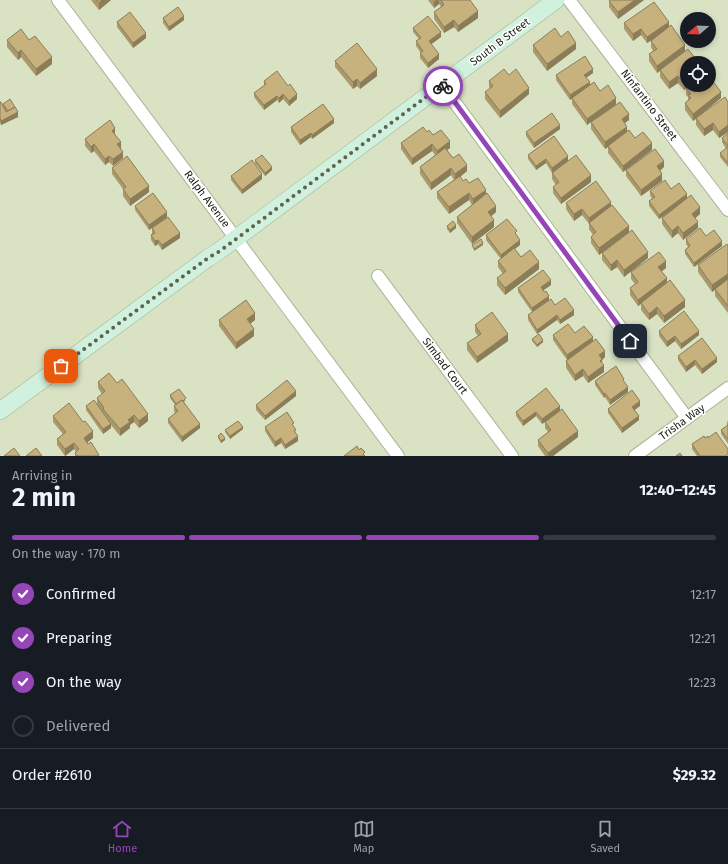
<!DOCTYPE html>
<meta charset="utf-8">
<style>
:root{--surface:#171b24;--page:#20242c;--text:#f1f3f6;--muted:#9ea1a6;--line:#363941;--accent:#9446b7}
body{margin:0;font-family:"Fira Sans",sans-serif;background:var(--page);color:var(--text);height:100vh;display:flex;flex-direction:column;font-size:15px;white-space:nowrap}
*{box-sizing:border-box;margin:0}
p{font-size:13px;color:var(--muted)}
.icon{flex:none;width:22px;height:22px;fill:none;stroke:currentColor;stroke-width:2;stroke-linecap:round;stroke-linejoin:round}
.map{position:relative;height:456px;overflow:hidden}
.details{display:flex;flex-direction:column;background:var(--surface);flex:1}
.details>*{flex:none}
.needle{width:26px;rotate:251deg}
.fabs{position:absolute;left:680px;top:12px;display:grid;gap:8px}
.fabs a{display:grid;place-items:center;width:36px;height:36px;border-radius:50%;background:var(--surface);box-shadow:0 2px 6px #0003;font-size:20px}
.pin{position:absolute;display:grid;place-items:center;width:34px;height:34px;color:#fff;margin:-17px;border-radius:8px;box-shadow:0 2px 6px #0006}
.courier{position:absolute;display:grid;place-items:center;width:40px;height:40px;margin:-20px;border:3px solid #9446b7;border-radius:50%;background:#fff;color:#222;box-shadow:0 1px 5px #0007}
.head em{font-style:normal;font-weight:700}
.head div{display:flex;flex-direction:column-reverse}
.head{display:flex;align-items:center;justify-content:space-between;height:68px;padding:0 12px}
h1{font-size:26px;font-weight:700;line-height:30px}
.bar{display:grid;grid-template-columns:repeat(4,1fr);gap:6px 4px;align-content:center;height:48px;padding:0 12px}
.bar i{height:5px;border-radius:3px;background:var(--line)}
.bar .current{background:var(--accent)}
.bar p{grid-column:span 4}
.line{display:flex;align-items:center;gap:10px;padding:0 12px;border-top:1px solid var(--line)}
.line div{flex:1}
ol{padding:0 12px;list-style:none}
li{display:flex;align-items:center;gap:12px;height:44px}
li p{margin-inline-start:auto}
li .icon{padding:4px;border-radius:50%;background:var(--accent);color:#fff;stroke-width:4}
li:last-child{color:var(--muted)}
li i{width:22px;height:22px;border:2px solid var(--line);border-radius:50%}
.tab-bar{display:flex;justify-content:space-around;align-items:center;height:56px;border-top:1px solid var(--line);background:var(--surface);font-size:11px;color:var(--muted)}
.tab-bar a{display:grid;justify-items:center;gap:2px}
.tab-bar .current{color:var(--accent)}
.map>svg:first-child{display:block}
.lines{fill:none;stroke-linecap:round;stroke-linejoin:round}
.street-casing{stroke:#abb597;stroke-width:14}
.secondary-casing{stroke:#abb597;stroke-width:18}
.street{stroke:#fff;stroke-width:12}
.secondary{stroke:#cff1dd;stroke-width:17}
.wall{fill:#ab996c}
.shaded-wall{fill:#8b7d58}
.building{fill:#c7b27e;stroke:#8b7d58}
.done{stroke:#5e6452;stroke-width:4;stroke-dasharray:0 7.2}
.route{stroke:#9446b7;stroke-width:5}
.labels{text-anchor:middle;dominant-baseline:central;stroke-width:3;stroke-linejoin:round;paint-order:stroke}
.street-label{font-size:11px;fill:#1c1f14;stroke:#fff}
</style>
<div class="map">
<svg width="728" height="456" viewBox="0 0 728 456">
<rect width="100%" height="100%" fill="#d9e3c4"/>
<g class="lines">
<g class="street-casing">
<path id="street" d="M58,0l340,456
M569,0l159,210
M442,85l245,333
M378,276l134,180
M635,456l93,-68"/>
</g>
<g class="secondary-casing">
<path id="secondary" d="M0,411l208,-153 11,-7 337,-251"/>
</g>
<use href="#street" class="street"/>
<use href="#secondary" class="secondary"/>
</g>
<path class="wall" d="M91,0h20l-12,10z
M428,0h42l8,18 -20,14 -4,-5 -10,6 -10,-14v-7l7,-5 -2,-3 -5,4z
M644,0l-26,19 -9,-12v-6z
M163,18l21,2 -15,11 -6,-8z
M117,22l29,16 -13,10 -16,-21z
M624,23l45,4 16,24 2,12 34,35 -21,17 28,-13v30l-9,6 -6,-8 -9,6 -8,-11v-6l-3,2 -8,-11v-7l3,-3v-3l-2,-2v-7l-2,2 -6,-7 -9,6 -9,-12v-6l-3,2 -8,-12v-7l4,-3 -2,-4v-6l-4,2 -6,-8 -8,6 -9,-12z
M413,28l28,9 -10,7 8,15 -11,9 -8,-10v-5h1l-5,-7v-5l3,-2 -6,-7z
M561,37l15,12 -29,22 -14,-19v-7z
M7,40h22l23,24 -16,12 -15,-19 -3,3 -11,-13z
M335,61l42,15 -17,13 -3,-3 -4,3 -18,-22z
M593,73l-7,5 4,7 10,6 16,13 13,16 -4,3 2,9 25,18 -29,22 -15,-19v-6l-3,2 -14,-20v-7l-4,3 -15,-21v-6l-2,2 -14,-20v-5z
M264,81l33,18 -8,7 -6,-7 -4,4 -2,-3 -13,10 -10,-13v-4l10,-7z
M489,81l40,13 -29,24 -15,-19v-7l5,-3 -1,-2z
M0,102l3,3v-1l15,13 -17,8 -1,-2z
M334,123l-22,16 -1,-2 -11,8 -9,-13v-5z
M560,129l-26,19 -8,-12v-4z
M427,132l6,3 17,13 -3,2 6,8 14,13 -7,6 3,4 6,2 17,11 10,18 -5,4 3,11 -22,17 -15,-21v-6l15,-12 -3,-5 -20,14 -12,-16v-6l17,-12 -3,-5 -20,15 -11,-16v-7l15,-12 -3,-4 -20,14 -11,-16v-6z
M728,133v34l-8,-10v-4l6,-4 -4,-7v-4z
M115,134l6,14 2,10 -10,8 -4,-4 -4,3 -11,-14 -3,2 -6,-7v-7z
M554,136l-2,37 -6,-10 -10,7 -8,-11v-4z
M255,160l17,10 -7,6 -10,-13z
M664,167l-4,4 2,10 -21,15 -15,-20v-6z
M112,168l37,24 -19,14 -7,-10v-7l-11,-15z
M552,173l39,9 -30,22 -8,-11v-6l3,-2 -4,-6z
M231,176l31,3 -20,15 -11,-14z
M671,189l16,9 13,16 -5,4 3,10 -15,12 -5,-7 -6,5 -10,-14v-6l2,-2 -5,3 -10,-13v-5l3,-2 -2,-4v-4z
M566,203l45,3 18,26 -30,23 -8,-12v-6l2,-2 -4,-6v-5l-7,-9 -8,6 -8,-12z
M135,206l32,11 -18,13 -14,-20z
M447,226l9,2 -6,5 -3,-4z
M152,228l28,10 -18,12 -4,-6 -3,2 -4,-6v-5l1,-1z
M486,235l31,1 3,9 -5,4 6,8 18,12 -34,26 -8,-10v-7l6,-4 -5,-7v-6l3,-2 -15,-19z
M686,239l36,7 -28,21 -9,-13v-4l3,-3 -2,-3z
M728,246v67l-13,-17v-6l-3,2 -14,-20v-7z
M602,253l46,5 -24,19 -7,-10 -6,4 -9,-11z
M666,268l-4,3 5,11 18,25 -21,16 -7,-9 -8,6 -8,-10v-6l-3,2 -8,-11v-7l5,-4 -4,-5v-7z
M551,285l-8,5 -11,22 -14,-20v-4z
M555,305l19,10 -14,9 -3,-4 -20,14 -9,-14v-5z
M219,320h36l-5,4 4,12 -18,13 -17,-23z
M475,325l33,16 -31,22 -10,-13v-7l11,-7 -3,-4z
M659,331l40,4 -18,14 -6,-8 -8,6 -8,-11z
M575,333l18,8 12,16 -3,3 2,12 -16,11 -5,-7 -8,5 -9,-13v-7l1,-1 -14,-20v-5z
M532,339l11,3 -6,5 -5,-6z
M678,356l39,6 -15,12 -7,-9 -9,7 -8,-12z
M595,381l29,1 4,10 -18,13 -5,-8 -1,1 -9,-13z
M98,382l19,1 31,38 -9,7 -5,-6 -4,3v3l-10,8 -9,-11v3l-8,6 -17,-24v-4l11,-3v-5l5,-4 -4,-6z
M170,395l16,5 -2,2 16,26 -18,14 -14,-19v-4l7,-6 -1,-2v-5l1,-1 -5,-7z
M296,396l-31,24 -9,-10v-5z
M640,406l-5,4 4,10 -17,13 -14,-20v-4z
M560,411l18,26 -25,19h-8l-7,-10v-6l10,-8 -3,-4v-6l-3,2 -6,-8 -13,10 -7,-10v-4z
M53,416l40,22 -6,4 12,14h-24v-3l1,-1 -2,-3 -9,7 -8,-11v-6l6,-5 -10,-12z
M728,421v23l-7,-10v-4l6,-4v-4z
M265,427h29l4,14 -13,8 -4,-6 -6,4 -10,-16z
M243,429l-13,10 -5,-7v-2z
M218,436l7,4 -4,3 -3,-5z
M705,438h3l20,18h-31l-5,-7v-5z"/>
<path class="shaded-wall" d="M102,0h9l-12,10v-7z
M436,0h3v4l-5,4v-6z
M635,0h9l-26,19v-7z
M478,11v7l-20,14v-6z
M184,16v4l-15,11v-4z
M454,20v7l-10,6v-6z
M669,22v6l-22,15v-6z
M641,29v6l-8,6v-7z
M441,32v5l-12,9v-5z
M146,33v5l-13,10v-5z
M576,43v6l-29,22v-7z
M685,45v6l-28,22v-7z
M21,50v7l-3,3v-7z
M439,54v5l-11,9v-5z
M52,57v7l-16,12v-7z
M377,69v7l-17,13v-6z
M593,69v4l-9,6v-4z
M678,76v7l-9,6v-7z
M357,79v7l-4,3v-7z
M687,81v4h4l-7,5v-6z
M590,82v5l-20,13v-5z
M529,88v6l-29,24v-7z
M721,92v6l-28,23v-7z
M283,94v5l-4,4v-5z
M297,94v5l-8,7v-5z
M277,96v4l-13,10v-5z
M616,98v6l-29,21v-6z
M18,112v5l-17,8v-4z
M629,114v6l-7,5v-6z
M334,119v4l-22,16v-4z
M713,123v7l-9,6v-7z
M560,125v4l-26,19v-5z
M728,125v7l-9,6v-6z
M627,127v6l-22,16v-7z
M115,128v7l-3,-4z
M311,133v4l-11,8v-5z
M450,141v7l-13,9v-6z
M121,142v6l-4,3v-7z
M652,143v7l-29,22v-6z
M94,144v7l-3,2v-6z
M432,144v7l-20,14v-6z
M123,152v6l-10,8v-7z
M109,156v6l-4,3v-6z
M568,156v5l-16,12v-5z
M546,159v4l-10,7v-4z
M664,161v6l-7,6v-7z
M467,165v6l-12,10v-7z
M272,167v3l-7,6v-3z
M451,168v7l-20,15v-7z
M262,174v5l-20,15v-4z
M662,174v7l-21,15v-6z
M591,175v7l-30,22v-6z
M149,186v6l-19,14v-7z
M486,190v6l-13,10v-7z
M469,193v7l-20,14v-7z
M687,194v5l-28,20v-4z
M611,202v6l-22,15v1v-6z
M496,206v6l-8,7v-7z
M700,207v7l-8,7v-7z
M582,209v6l-8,6v-7z
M167,212v5l-18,13v-5z
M494,220v7l-22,17v-7z
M698,222v6l-15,12v-7z
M456,225v3l-6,5v-3z
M629,226v6l-30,23v-7z
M678,226v7l-6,5v-7z
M180,233v5l-18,12v-5z
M158,240v4l-3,2v-5z
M520,240v5l-19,14v-4z
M722,241v5l-28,21v-4z
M483,243v2l-9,6v-2z
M648,252v6l-24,19v-7z
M617,260v7l-6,4v-6z
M666,261v7l-8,6v-7z
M539,262v7l-34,26v-7z
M728,274v6l-16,12v-7z
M667,278v6l-29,22v-6z
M551,280v5l-10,7v-5z
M549,296v4l-17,12v-4z
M685,300v7l-21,16v-7z
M657,307v7l-8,6v-6z
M574,310v5l-14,9v-4z
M255,313v7l-8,6v-7z
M557,315v5l-20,14v-4z
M254,329v7l-18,13v-6z
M699,331v4l-18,14v-5z
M508,334v7l-31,22v-6z
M675,336v5l-8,6v-5z
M593,337v4l-26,19v-5z
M543,340v2l-6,5v-2z
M605,351v6l-3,3v6l-3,-11z
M717,358v4l-15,12v-5z
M695,360v5l-9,7v-5z
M604,365v7l-16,11v-6z
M583,369v7l-8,5v-6z
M628,387v5l-18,13v-5z
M296,391v5l-31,24v-4z
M605,393v4l-1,1v-4z
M640,401v5l-8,5v-4z
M560,406v5l-18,13v-5z
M536,412v4l-13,10v-5z
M148,414v7l-9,7v-7z
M134,415v7l-4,3v3l-10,8v-7l8,-9z
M639,416v4l-17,13v-5z
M111,424v4l-8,6v-5z
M200,424v4l-18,14v-5z
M243,427v2l-13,10v-3z
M93,431v7l-9,7v-7z
M578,431v6l-25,19h-5v-3z
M298,436v5l-13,8v-4z
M225,438v2l-4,3v-2z
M281,438v5l-6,4v-5z
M74,443v6l-9,7v-7z"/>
<path class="building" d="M96,0h6l-3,3z
M441,0h29l8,11 -20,15 -4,-6 -10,7 -10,-15 10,-7z
M610,0h25l-17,12 -9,-11z
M654,2l15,20 -22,15 -6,-8 -8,5 -9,-11z
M178,7l6,9 -15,11 -6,-9z
M130,12l16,21 -13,10 -16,-21z
M428,16l13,16 -12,9 10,13 -11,9 -8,-10 3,-2 -7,-10 5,-3 -8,-10z
M671,25l14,20 -28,21 -8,-12 8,-5 -6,-8z
M555,28l6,9 7,-6 8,12 -29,21 -14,-19z
M21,29l8,11 6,-4 17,21 -16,12 -15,-19 -3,3 -11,-13z
M357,43l20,26 -17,14 -3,-4 -4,3 -18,-21z
M688,49l11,14h-12v18l-3,3 -6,-8 -9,6 -9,-12z
M585,56l8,13 -9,6 6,7 -20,13 -14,-20z
M504,69l5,6 7,-6 13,19 -29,23 -15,-19 8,-6 -4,-5z
M277,71l11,15 2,-2 7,10 -8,7 -6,-7 -4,4 -2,-2 -13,9 -10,-12 12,-9 -2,-3z
M709,76l12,16 -28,22 -8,-11 6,-5 -3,-3 3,-1 -5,-6 4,-3h19z
M594,82l6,9 8,-6 8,13 -29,21 -15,-21z
M725,97l3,5v23l-9,7 -6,-9 -9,6 -8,-11z
M10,99l5,8 -7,4 -5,-7z
M0,102h1l5,10 9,-5 3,5 -17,9 -1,-3z
M620,102l9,12 -7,5 5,8 -22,15 -14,-20z
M323,104l11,15 -22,16 -1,-2 -11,7 -9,-13z
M552,113l8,12 -26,18 -8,-11z
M110,120l5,8 -3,3 9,11 -4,2 6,8 -10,7 -4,-3 -4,3 -11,-15 -3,3 -6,-8z
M423,127l4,5 2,-2 4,5 8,-5 9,11 -13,10 -5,-7 -20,15 -11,-16z
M629,130l6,8 8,-6 9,11 -29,23 -15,-20z
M728,133v13l-6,-8z
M554,136l14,20 -16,12 -6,-9 -10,7 -8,-11z
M728,147v16l-8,-10z
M445,148l8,10 6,-4 8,11 -12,9 -4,-6 -20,15 -11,-16z
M655,149l9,12 -7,5 5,8 -21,16 -15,-20z
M262,155l10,12 -7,6 -10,-13z
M576,155l15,20 -30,23 -8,-11 6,-5 -7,-9z
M127,156l22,30 -19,13 -7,-10 3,-2 -14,-19z
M252,160l10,14 -20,16 -11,-14z
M460,176l3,5 3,-2 3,4 9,-5 8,12 -13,9 -4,-6 -20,14 -12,-15z
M665,180l6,9 8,-6 8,11 -28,21 -10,-14 6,-4 -5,-6z
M596,181l15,21 -22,16 -7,-9 -8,5 -8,-11z
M153,193l14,19 -18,13 -14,-19z
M487,193l9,13 -8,6 6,8 -22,17 -15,-20z
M691,195l9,12 -8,7 6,8 -15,11 -5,-7 -6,5 -10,-13z
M612,205l17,21 -30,22 -8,-11 5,-5 -7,-9z
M168,217l12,16 -18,12 -4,-5 -3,1 -4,-6 4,-2 -3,-5z
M507,219l10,12 -2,2 5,7 -19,15 -15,-20z
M453,221l3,4 -6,5 -3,-4z
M700,228l6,8 8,-6 8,11 -28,22 -9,-13 5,-4 -4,-7z
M632,230l16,22 -24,18 -7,-10 -6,5 -9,-12z
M481,239l2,4 -9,6 -2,-4z
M727,244l1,2v28l-16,11 -14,-20z
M514,248l7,9 9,-7 9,12 -34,26 -8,-10 9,-7 -8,-10z
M659,252l7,9 -8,6 9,11 -29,22 -8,-12 8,-6 -7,-10z
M543,270l8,10 -10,7 3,5 2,-1 3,5 -17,12 -14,-20z
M728,279v27l-13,-17z
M670,280l15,20 -21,16 -7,-9 -8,7 -8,-11z
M565,298l9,12 -14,10 -3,-5 -20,15 -9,-15 23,-16 4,6z
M246,300l9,13 -8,6 7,10 -18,14 -17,-23z
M684,311l15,20 -18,13 -6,-8 -8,6 -8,-11z
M492,312l16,22 -31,23 -10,-14 14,-9 -6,-9z
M568,324l7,9 9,-7 9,11 -26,18 -14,-20z
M539,334l4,6 -6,5 -5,-6z
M702,338l15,20 -15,11 -7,-9 -9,7 -8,-11z
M596,339l9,12 -6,4 3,4 -2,2 4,4 -16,12 -5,-8 -8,6 -9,-14z
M616,366l8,13 -1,1 5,7 -18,13 -5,-7 -1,1 -9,-13z
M109,373l8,10 5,-4 26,35 -9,7 -5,-6 -6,5 2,2 -10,7 -17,-20 1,-1 -7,-10 8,-7 -7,-9z
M287,380l9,11 -31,25 -9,-11z
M546,388l14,18 -18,13 -6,-7 -13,9 -7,-9z
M179,389l7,9 -3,3 -1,-1 -6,4 -6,-9z
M632,390l8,11 -8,6 7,9 -17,12 -14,-19z
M94,400l17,24 -8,5 -17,-23z
M182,400l18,24 -18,13 -14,-18 10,-8 -4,-5z
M69,403l14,19 2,-1 8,10 -9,7 4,6 3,-2 8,13 -2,1h-20l-2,-3 4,-4 -5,-6 -9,6 -8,-10 9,-7 -13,-16z
M562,409l16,22 -30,22 -10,-13 13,-10 -6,-8z
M287,412l7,11 -2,1 4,6 -2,1 4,5 -13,9 -4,-7 -6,4 -10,-15z
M238,421l5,6 -13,9 -5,-6z
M728,425v14l-7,-9z
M716,432l12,17v5l-2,2h-26l-8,-12 12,-8 1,2 3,-2v2z
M221,433l4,5 -4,3 -3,-5z
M357,446l2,4 2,-2 4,4 -2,2 2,2h-21z
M14,448l6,8h-16z
M36,448l6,8h-16z
M680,453l2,3h-6z"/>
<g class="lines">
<path class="done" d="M61,366l147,-108 12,-7 222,-166 1,1"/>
<path class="route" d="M443,86l187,255"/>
</g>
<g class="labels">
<g class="street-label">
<text transform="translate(500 42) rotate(-37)">South B Street</text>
<text transform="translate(649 105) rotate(53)">Ninfantino Street</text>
<text transform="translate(207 199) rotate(53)">Ralph Avenue</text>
<text transform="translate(445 366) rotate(53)">Simbad Court</text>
<text transform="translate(682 422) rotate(-36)">Trisha Way</text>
</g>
</g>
</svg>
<div class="fabs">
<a><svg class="needle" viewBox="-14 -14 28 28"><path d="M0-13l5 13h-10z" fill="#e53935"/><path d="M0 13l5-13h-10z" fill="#9ea1a6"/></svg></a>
<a><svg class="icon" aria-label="locate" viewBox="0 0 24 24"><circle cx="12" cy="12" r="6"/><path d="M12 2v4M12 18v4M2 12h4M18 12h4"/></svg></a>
</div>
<div class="pin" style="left:61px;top:366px;background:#ea580c"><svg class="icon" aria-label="bag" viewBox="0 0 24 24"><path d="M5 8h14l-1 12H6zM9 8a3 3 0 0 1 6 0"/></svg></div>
<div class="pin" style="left:630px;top:341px;background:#1f2937"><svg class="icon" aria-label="home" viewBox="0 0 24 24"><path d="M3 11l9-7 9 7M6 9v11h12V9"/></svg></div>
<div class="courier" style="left:443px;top:86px"><svg class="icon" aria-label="bike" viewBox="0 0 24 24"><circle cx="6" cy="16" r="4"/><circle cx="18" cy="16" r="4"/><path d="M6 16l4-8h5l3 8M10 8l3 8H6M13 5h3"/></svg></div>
</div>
<section class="details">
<div class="head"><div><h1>2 min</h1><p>Arriving in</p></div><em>12:40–12:45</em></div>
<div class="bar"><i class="current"></i><i class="current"></i><i class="current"></i><i></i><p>On the way · 170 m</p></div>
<ol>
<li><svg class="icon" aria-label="check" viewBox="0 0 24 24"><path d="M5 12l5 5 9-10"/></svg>Confirmed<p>12:17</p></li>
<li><svg class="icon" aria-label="check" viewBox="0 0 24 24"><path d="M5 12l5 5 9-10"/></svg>Preparing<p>12:21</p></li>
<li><svg class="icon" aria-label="check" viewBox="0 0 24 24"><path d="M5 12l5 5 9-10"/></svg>On the way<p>12:23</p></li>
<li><i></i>Delivered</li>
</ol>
<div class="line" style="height:52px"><div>Order #2610</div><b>$29.32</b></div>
</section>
<nav class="tab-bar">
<a class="current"><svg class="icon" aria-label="home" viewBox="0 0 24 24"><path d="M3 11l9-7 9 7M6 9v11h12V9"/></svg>Home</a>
<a><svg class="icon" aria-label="map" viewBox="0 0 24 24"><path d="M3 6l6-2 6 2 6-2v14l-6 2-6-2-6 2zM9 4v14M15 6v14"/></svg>Map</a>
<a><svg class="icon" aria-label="saved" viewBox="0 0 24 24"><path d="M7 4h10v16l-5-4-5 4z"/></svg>Saved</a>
</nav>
